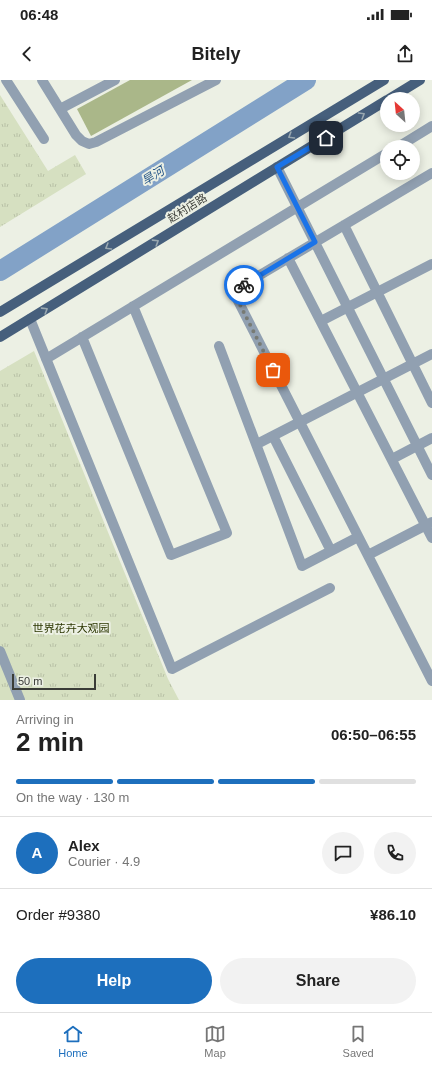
<!DOCTYPE html>
<meta charset="utf-8">
<style>
:root{--surface:#fff;--page:#f2f2f2;--text:#222;--muted:#767676;--line:#e0e0e0;--accent:#1d6fbd}
body{margin:0;font-family:Arial,"Noto Sans SC",sans-serif;background:var(--page);color:var(--text);height:100vh;display:flex;flex-direction:column;font-size:15px;white-space:nowrap}
*{box-sizing:border-box;margin:0}
p{font-size:13px;color:var(--muted)}
.icon{flex:none;width:22px;height:22px;fill:none;stroke:currentColor;stroke-width:2;stroke-linecap:round;stroke-linejoin:round}
.map{position:relative;height:620px;overflow:hidden}
.sheet{display:flex;flex-direction:column;background:var(--surface);flex:1}
.sheet>*{flex:none}
.needle{width:26px;rotate:333deg}
.controls{position:absolute;left:380px;top:12px;display:grid;gap:8px}
.controls a{display:grid;place-items:center;width:40px;height:40px;border-radius:50%;background:var(--surface);box-shadow:0 2px 10px #0003;font-size:20px}
.scale{position:absolute;left:12px;bottom:10px;width:84px;box-sizing:border-box;padding-left:4px;border:2px solid #3a3c37;border-top:0;font-size:11px;line-height:14px;white-space:nowrap;color:#3a3c37;-webkit-text-stroke:3px #ecf0e4;paint-order:stroke}
.pin{position:absolute;display:grid;place-items:center;width:34px;height:34px;color:#fff;margin:-17px;border-radius:8px;box-shadow:0 2px 6px #0006}
.courier{position:absolute;display:grid;place-items:center;width:40px;height:40px;margin:-20px;border:3px solid #1a73e8;border-radius:50%;background:#fff;color:#222;box-shadow:0 1px 5px #0007}
.overview em{font-style:normal;font-weight:700}
.overview div{display:flex;flex-direction:column-reverse}
.overview{display:flex;align-items:center;justify-content:space-between;height:68px;padding:0 16px}
h1{font-size:26px;font-weight:700;line-height:30px}
.bar{display:grid;grid-template-columns:repeat(4,1fr);gap:6px 4px;align-content:center;height:48px;padding:0 16px}
.bar i{height:5px;border-radius:3px;background:var(--line)}
.bar .selected{background:var(--accent)}
.bar p{grid-column:span 4}
.line{display:flex;align-items:center;gap:10px;padding:0 16px;border-top:1px solid var(--line)}
.line div{flex:1}
.round{display:grid;place-items:center;flex:none;width:42px;height:42px;border-radius:21px;background:var(--page)}
.action{display:flex;gap:8px;margin-top:auto;padding:8px 16px}
.action a{flex:1;height:46px;border-radius:24px;background:var(--accent);color:#fff;font-size:16px;font-weight:700;line-height:46px;text-align:center}
.action a+a{background:var(--page);color:var(--text)}
.status{display:flex;justify-content:space-between;align-items:center;height:28px;padding:0 20px;background:var(--surface);direction:ltr}
.status svg{height:11px;fill:currentColor}
header{display:flex;justify-content:space-between;align-items:center;height:52px;padding:0 16px;background:var(--surface);font-size:18px;font-weight:700}
.dock{display:flex;justify-content:space-around;align-items:center;height:56px;border-top:1px solid var(--line);background:var(--surface);font-size:11px;color:var(--muted)}
.dock a{display:grid;justify-items:center;gap:2px}
.dock .selected{color:var(--accent)}
.map>svg:first-child{display:block}
.park{fill:url(#park-tufts)}
.lines{fill:none;stroke-linecap:round;stroke-linejoin:round}
.river{stroke:#82a2c7;stroke-width:20}
.building{fill:#aab789}
.minor{stroke:#91a0b1;stroke-width:10}
.major{stroke:#465f7c;stroke-width:10}
.oneway{stroke:#99a8b0}
.done{stroke:#787b74;stroke-width:4;stroke-dasharray:0 7.2}
.route{stroke:#1a73e8;stroke-width:5}
.labels{text-anchor:middle;dominant-baseline:central;stroke-width:4;stroke-linejoin:round;paint-order:stroke}
.street-label{font-size:11px;fill:#3a3c37;stroke:#ecf0e4}
.park-label{font-size:11px;fill:#2b3600;stroke:#ecf0e4}
.water-label{font-size:12px;font-style:italic;fill:#2b5a8b;stroke:#ecf0e4}
</style>
<div class="status"><b>06:48</b><svg viewBox="0 0 49 12"><path d="M0 12V9h3v3zM5 12V6h3v6zM10 12V3h3v9zM15 12V0h3v12zM26 1h20v11H26zM47 4h2v5h-2z"/></svg></div>
<header><svg class="icon" aria-label="back" viewBox="0 0 24 24"><path d="M15 5l-7 7 7 7"/></svg>Bitely<svg class="icon" aria-label="share" viewBox="0 0 24 24"><path d="M12 15V3M7 8l5-5 5 5M5 13v7h14v-7"/></svg></header>
<div class="map">
<svg width="432" height="620" viewBox="0 0 432 620">
<defs>
<pattern id="park-tufts" width="24" height="20" patternUnits="userSpaceOnUse"><rect width="24" height="20" fill="#d6e0c1"/><path d="M3 7l-1-3M5 7V3M7 7l1-3M15 17l-1-3M17 17v-4M19 17l1-3" fill="none" stroke="#b8c1a6"/></pattern>
</defs>
<rect width="100%" height="100%" fill="#ecf0e4"/>
<path class="park" d="M0,15l48,76 27,-16 11,19 -86,53z
M34,271l134,328 11,21h-179v-329z"/>
<g class="lines">
<path class="river" d="M0,191l306,-191"/>
</g>
<path class="building" d="M130,0h62l-101,56 -14,-27z"/>
<g class="lines">
<path class="minor" d="M6,0l38,59
M42,0l34,55 6,6 7,3 7,-2 120,-62
M60,29l55,-29
M398,67l34,-21
M277,87l155,308
M432,93l-199,118 199,390
M344,145l88,178
M288,178l144,280
M30,239l142,350 158,-81
M321,241l111,-57
M82,257l89,218 56,-22 -94,-227
M219,266l83,220 56,-29
M46,279l341,-206
M273,356l58,115
M257,364l175,-90
M392,379l40,-21
M368,475l64,-33
M0,571l20,49"/>
<path class="major" d="M389,19l31,-19
M0,232l384,-232
M0,257l387,-237"/>
</g>
<defs><path id="oneway-chevron" d="M-2-3.5L2.5 0L-2 3.5" fill="none" stroke-width="1.6" stroke-linecap="round" stroke-linejoin="round"/></defs>
<g class="oneway">
<use href="#oneway-chevron" transform="translate(362 35) rotate(-31)"/>
<use href="#oneway-chevron" transform="translate(291 56) rotate(149)"/>
<use href="#oneway-chevron" transform="translate(156 162) rotate(-32)"/>
<use href="#oneway-chevron" transform="translate(108 167) rotate(149)"/>
<use href="#oneway-chevron" transform="translate(45 230) rotate(-32)"/>
</g>
<g class="lines">
<path class="done" d="M244,205l-11,6 40,79"/>
<path class="route" d="M244,205l71,-43 -38,-75 49,-29"/>
</g>
<g class="labels">
<g class="street-label">
<text transform="translate(187 128) rotate(-32)">赵村店路</text>
</g>
<g class="park-label">
<text x="71" y="548">世界花卉大观园</text>
</g>
<g class="water-label">
<text transform="translate(153 96) rotate(-32)">旱河</text>
</g>
</g>
</svg>
<div class="controls">
<a><svg class="needle" viewBox="-14 -14 28 28"><path d="M0-13l5 13h-10z" fill="#e53935"/><path d="M0 13l5-13h-10z" fill="#767676"/></svg></a>
<a><svg class="icon" aria-label="locate" viewBox="0 0 24 24"><circle cx="12" cy="12" r="6"/><path d="M12 2v4M12 18v4M2 12h4M18 12h4"/></svg></a>
</div>
<div class="scale">50 m</div>
<div class="pin" style="left:273px;top:290px;background:#ea580c"><svg class="icon" aria-label="bag" viewBox="0 0 24 24"><path d="M5 8h14l-1 12H6zM9 8a3 3 0 0 1 6 0"/></svg></div>
<div class="pin" style="left:326px;top:58px;background:#1f2937"><svg class="icon" aria-label="home" viewBox="0 0 24 24"><path d="M3 11l9-7 9 7M6 9v11h12V9"/></svg></div>
<div class="courier" style="left:244px;top:205px"><svg class="icon" aria-label="bike" viewBox="0 0 24 24"><circle cx="6" cy="16" r="4"/><circle cx="18" cy="16" r="4"/><path d="M6 16l4-8h5l3 8M10 8l3 8H6M13 5h3"/></svg></div>
</div>
<section class="sheet">
<div class="overview"><div><h1>2 min</h1><p>Arriving in</p></div><em>06:50–06:55</em></div>
<div class="bar"><i class="selected"></i><i class="selected"></i><i class="selected"></i><i></i><p>On the way · 130 m</p></div>
<div class="line" style="height:72px"><b class="round" style="background:var(--accent);color:#fff">A</b><div><b>Alex</b><p>Courier · 4.9</p></div><a class="round"><svg class="icon" aria-label="chat" viewBox="0 0 24 24"><path d="M4 5h16v11H9l-5 4z"/></svg></a><a class="round"><svg class="icon" aria-label="phone" viewBox="0 0 24 24"><path d="M5 4h4l2 5-3 2q2 4 5 5l2-3 5 2v4C11 20 4 13 5 4z"/></svg></a></div>
<div class="line" style="height:52px"><div>Order #9380</div><b>¥86.10</b></div>
<div class="action"><a>Help</a><a>Share</a></div>
</section>
<nav class="dock">
<a class="selected"><svg class="icon" aria-label="home" viewBox="0 0 24 24"><path d="M3 11l9-7 9 7M6 9v11h12V9"/></svg>Home</a>
<a><svg class="icon" aria-label="map" viewBox="0 0 24 24"><path d="M3 6l6-2 6 2 6-2v14l-6 2-6-2-6 2zM9 4v14M15 6v14"/></svg>Map</a>
<a><svg class="icon" aria-label="saved" viewBox="0 0 24 24"><path d="M7 4h10v16l-5-4-5 4z"/></svg>Saved</a>
</nav>
